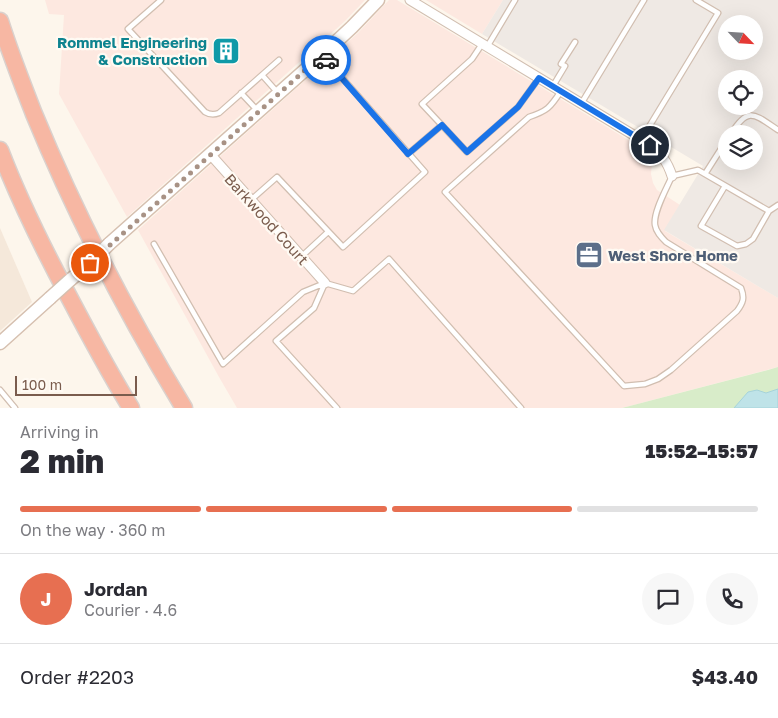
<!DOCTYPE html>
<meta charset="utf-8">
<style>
:root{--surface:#fff;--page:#f7f7f7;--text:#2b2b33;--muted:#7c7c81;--line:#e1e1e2;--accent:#e76f51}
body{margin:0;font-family:"Golos Text",sans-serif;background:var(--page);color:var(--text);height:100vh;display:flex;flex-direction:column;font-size:19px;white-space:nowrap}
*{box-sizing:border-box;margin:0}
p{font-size:16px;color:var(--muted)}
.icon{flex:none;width:28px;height:28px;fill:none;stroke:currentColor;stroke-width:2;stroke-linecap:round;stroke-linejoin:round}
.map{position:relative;height:408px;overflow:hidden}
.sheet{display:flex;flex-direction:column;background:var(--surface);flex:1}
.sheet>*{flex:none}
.needle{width:32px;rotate:115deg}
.tools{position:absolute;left:718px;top:15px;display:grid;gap:10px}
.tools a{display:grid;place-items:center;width:45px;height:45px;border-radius:50%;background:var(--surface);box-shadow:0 5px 20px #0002;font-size:25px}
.scale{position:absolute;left:15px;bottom:12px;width:122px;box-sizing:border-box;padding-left:5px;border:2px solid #7a5c4d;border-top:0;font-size:14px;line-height:18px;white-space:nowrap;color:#7a5c4d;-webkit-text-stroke:4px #fffaf3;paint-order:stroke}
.pin{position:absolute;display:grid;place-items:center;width:42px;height:42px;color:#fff;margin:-21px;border:2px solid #fff;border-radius:50%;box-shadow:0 1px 5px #0007}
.courier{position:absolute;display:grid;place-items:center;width:50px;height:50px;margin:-25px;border:4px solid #1a73e8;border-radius:50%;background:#fff;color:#222;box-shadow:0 1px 6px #0007}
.summary em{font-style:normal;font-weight:800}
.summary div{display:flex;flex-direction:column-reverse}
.summary{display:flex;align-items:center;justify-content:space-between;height:85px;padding:0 20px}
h1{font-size:32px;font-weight:800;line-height:38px}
.bar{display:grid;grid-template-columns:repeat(4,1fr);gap:8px 5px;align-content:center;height:60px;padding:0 20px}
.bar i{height:6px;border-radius:4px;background:var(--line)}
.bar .selected{background:var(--accent)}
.bar p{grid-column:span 4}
.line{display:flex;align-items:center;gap:12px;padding:0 20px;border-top:1px solid var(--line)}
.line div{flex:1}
.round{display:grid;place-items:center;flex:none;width:52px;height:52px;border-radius:26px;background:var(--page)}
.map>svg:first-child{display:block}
.residential{fill:#f5e8da}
.commercial{fill:#fde8e0}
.industrial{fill:#efe9e4;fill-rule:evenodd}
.green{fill:#d8ecc9}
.water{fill:#bfe3e8;stroke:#a5d3da}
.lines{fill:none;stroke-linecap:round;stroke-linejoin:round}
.service-casing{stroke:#d1beb0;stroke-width:7}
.minor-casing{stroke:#d1beb0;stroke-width:11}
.secondary-casing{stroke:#d6c0b0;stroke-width:15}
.motorway-casing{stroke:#dad1cd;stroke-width:19}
.service{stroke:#fff;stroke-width:4.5}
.minor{stroke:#fff;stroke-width:9}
.secondary{stroke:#fff;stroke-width:12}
.motorway{stroke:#f7b7a3;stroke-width:16}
.secondary-bridge-casing{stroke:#d6c0b0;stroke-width:15;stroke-linecap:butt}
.secondary-bridge{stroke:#fff;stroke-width:12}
.done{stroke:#a89285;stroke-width:5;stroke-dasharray:0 9}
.route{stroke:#1a73e8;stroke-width:6}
.labels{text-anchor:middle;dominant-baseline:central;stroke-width:4.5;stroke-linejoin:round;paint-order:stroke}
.culture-label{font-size:15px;font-weight:bold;fill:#0d838f;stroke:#fffaf3;text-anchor:end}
.street-label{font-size:15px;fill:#7a5c4d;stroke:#fffaf3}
.service-label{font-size:15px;font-weight:bold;fill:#4e5e75;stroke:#fffaf3;text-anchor:start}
</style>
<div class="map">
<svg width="778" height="408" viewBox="0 0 778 408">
<rect width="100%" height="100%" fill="#fdf6ec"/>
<path class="residential" d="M0,228l32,74 -32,29z"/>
<path class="commercial" d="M45,0h320l-20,21 -218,196 -68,-123 5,-79 -15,-1z
M389,0h8l243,147 7,5 5,10 -1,12 2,9 4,7 23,15 -15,26 113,67v69l-156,41h-385l-18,-31 -81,-147 220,-197z
M426,0h77l-21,34z"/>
<path class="industrial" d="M503,0h275v298l-114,-68 39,-64 -221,-132zM726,24h28v27h-28zM726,79h28v27h-28zM726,134h28v27h-28z"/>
<path class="green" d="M778,367v41h-156l146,-38z"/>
<path class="water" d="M778,389v19h-44l14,-16 9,-2 9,3z"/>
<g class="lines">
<g class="service-casing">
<path id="service" d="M161,0l-33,29 77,83c5,3 9,3 14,1l60,-53
M482,44l-10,15 -50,45 45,48 51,-45 21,-29
M487,47l28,-47
M262,75l16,18
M553,86l12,-20 -4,-2 14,-22
M561,91c-11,17 -14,20 -32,26l-84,75 179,194 21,-2 13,-5 13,-9 66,-59c6,-8 8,-13 4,-23l-75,-46c-5,-5 -10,-10 -11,-17 -2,-13 12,-37 17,-49l26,-6 71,41 -16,28 -7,5 -9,2 -36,-20 24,-40
M241,93l16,17
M581,104l63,-104
M731,134c17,-28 23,-20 47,-4
M641,140l77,-127 -22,-13
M408,154l34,-29
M705,174l21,-33
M251,200l26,-23 66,70 82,-75 -102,-116
M769,211l9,-6
M154,244l69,120 80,-72 22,-9 28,8 36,-32 132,149
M301,257l27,-25
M325,283l-11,25 -38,33 61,67
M0,390l15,18"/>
</g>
<g class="minor-casing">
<path id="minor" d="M410,0l240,145c12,10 17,16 22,31
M210,154l115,129"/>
</g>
<g class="secondary-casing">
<path id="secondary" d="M109,244l213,-189 30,-28 26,-27
M70,280l20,-17
M0,343l50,-45"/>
</g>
<g class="motorway-casing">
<path id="motorway" d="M0,21c10,32 22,62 34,93 42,102 93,200 150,294
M0,150c19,50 43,98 68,145 20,38 40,76 63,113"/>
</g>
<use href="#service" class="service"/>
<use href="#minor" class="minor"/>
<use href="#secondary" class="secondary"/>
<use href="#motorway" class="motorway"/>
<g class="secondary-bridge-casing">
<path id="secondary-bridge" d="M90,263l19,-19
M50,298l20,-18"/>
</g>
<use href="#secondary-bridge" class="secondary-bridge"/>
</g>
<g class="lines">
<path class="done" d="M90,263l232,-208 4,5"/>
<path class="route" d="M326,60l82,94 34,-29 25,27 51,-45 21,-29 111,67"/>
</g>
<defs>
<g id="building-square" transform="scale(1.4375)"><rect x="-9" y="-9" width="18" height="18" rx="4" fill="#0f9aa8" stroke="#fffaf3"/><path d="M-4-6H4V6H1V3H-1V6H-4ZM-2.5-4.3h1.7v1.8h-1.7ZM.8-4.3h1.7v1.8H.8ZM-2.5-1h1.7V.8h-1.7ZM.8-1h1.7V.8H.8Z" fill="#fff"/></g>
<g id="office-square" transform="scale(1.4375)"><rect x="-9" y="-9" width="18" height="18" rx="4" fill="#5c6f8a" stroke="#fffaf3"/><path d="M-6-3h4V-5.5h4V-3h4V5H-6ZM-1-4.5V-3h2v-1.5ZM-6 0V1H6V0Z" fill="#fff"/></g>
</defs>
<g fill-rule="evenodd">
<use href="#building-square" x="226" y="51"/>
<use href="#office-square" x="589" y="255"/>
</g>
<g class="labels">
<g class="culture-label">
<text x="207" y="42">Rommel Engineering<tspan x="207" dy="17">&amp; Construction</tspan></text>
</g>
<g class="street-label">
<text transform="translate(267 219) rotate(48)">Barkwood Court</text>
</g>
<g class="service-label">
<text x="608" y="255">West Shore Home</text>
</g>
</g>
</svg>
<div class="tools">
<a><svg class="needle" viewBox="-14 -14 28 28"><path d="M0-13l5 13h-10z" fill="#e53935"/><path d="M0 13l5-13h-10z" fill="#7c7c81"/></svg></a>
<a><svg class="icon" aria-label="locate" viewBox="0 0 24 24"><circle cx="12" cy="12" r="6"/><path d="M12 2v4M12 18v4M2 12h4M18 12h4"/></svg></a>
<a><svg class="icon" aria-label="layers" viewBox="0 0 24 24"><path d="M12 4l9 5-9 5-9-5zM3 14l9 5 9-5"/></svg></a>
</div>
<div class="scale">100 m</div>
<div class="pin" style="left:90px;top:263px;background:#ea580c"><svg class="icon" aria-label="bag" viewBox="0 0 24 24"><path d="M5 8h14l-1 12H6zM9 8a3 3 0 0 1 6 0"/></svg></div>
<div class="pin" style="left:650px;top:145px;background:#1f2937"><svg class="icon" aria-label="home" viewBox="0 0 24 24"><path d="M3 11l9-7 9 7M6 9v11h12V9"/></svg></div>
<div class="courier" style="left:326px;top:60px"><svg class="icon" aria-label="car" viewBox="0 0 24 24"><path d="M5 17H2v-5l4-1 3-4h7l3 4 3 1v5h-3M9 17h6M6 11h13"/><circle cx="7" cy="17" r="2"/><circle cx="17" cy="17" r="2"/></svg></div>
</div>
<section class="sheet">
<div class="summary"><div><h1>2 min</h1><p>Arriving in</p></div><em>15:52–15:57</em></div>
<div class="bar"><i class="selected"></i><i class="selected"></i><i class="selected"></i><i></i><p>On the way · 360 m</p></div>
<div class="line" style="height:90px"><b class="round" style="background:var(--accent);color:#fff">J</b><div><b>Jordan</b><p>Courier · 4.6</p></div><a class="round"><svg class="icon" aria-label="chat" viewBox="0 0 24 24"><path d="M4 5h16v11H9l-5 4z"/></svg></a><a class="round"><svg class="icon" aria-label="phone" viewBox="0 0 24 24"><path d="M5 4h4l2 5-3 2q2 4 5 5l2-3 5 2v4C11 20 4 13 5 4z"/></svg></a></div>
<div class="line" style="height:65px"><div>Order #2203</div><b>$43.40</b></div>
</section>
